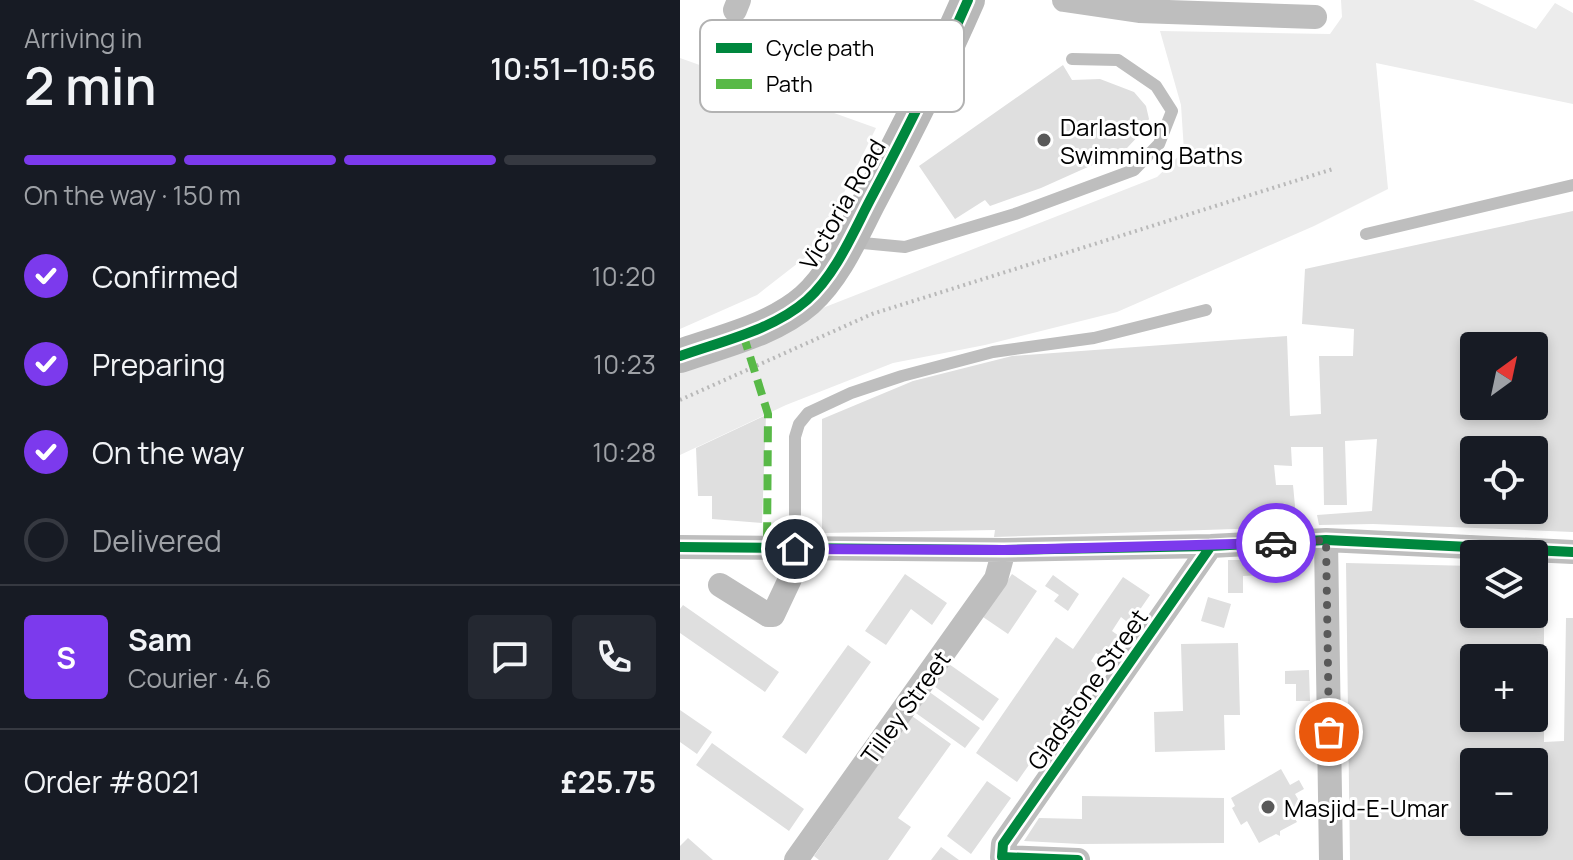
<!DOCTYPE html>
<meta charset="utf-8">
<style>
:root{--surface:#171b24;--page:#242831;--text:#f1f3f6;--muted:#9ea1a6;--line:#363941;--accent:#7c3aed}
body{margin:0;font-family:Manrope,sans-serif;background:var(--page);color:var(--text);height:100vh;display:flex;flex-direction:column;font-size:30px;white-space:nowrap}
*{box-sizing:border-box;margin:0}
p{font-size:26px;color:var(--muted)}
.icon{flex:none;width:44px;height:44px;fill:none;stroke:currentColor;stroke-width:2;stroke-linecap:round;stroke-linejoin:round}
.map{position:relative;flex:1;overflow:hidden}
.side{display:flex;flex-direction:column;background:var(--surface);width:680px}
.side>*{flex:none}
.needle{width:52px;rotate:33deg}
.fabs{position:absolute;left:780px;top:332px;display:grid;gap:16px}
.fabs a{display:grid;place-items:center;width:88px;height:88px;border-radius:8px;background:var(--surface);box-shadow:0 4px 12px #0003;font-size:40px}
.pin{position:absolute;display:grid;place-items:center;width:68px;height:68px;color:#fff;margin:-34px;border:4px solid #fff;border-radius:50%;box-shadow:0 2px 8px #0007}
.courier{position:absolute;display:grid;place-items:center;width:80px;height:80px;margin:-40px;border:6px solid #7c3aed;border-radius:50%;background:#fff;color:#222;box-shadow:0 2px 10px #0007}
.head em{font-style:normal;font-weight:600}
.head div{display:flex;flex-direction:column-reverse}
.head{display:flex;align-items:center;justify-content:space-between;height:136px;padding:0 24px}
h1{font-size:52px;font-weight:600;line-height:60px}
.bar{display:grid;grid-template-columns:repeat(4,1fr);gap:12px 8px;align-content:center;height:96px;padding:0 24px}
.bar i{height:10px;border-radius:6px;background:var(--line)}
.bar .active{background:var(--accent)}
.bar p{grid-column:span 4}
.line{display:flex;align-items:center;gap:20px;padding:0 24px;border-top:2px solid var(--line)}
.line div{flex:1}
.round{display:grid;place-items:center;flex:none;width:84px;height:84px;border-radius:8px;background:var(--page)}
ol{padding:0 24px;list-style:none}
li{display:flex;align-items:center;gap:24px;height:88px}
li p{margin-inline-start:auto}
li .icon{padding:8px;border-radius:50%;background:var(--accent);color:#fff;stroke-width:4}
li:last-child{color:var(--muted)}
li i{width:44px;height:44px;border:4px solid var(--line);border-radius:50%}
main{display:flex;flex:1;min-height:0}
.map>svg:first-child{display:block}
.green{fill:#ececec}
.building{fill:#dfdfdf;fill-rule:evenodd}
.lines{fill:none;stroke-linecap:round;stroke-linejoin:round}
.path{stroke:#b9b9b9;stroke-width:4;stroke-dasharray:2 4;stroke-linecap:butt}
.lane{stroke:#bebebe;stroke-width:12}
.street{stroke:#bebebe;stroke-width:24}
.secondary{stroke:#b8b8b8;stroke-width:34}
.quiet{stroke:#58b947;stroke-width:8;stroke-dasharray:16 8;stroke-linecap:butt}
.cycleway-casing{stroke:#fff;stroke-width:15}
.cycleway{stroke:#00873e;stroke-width:10}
.done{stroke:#595959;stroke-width:8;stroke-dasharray:0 14.4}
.route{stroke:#7c3aed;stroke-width:10}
.poi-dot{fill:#595959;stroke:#fff;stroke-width:3}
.labels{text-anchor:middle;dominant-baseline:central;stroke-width:6;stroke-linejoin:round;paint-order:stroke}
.poi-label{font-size:24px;fill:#000;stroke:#fff;text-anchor:start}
.street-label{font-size:24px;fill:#000;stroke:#fff}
.key{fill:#fff;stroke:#b2b2b2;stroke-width:2}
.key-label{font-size:22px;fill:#000}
</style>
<main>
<section class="side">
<div class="head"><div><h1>2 min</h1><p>Arriving in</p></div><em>10:51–10:56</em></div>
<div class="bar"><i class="active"></i><i class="active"></i><i class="active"></i><i></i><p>On the way · 150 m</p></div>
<ol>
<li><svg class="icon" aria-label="check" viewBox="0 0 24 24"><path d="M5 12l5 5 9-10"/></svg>Confirmed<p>10:20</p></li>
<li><svg class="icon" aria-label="check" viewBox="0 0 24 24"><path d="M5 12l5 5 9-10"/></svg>Preparing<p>10:23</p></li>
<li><svg class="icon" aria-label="check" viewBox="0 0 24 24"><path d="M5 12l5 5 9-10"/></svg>On the way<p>10:28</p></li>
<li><i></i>Delivered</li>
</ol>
<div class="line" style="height:144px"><b class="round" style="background:var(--accent);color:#fff">S</b><div><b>Sam</b><p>Courier · 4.6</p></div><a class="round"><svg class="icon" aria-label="chat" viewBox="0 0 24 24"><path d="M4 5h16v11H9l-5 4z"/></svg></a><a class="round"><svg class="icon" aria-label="phone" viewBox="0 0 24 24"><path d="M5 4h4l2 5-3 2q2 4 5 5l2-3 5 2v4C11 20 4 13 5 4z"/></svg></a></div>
<div class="line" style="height:104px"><div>Order #8021</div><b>£25.75</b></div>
</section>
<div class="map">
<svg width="893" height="860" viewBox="0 0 893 860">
<rect width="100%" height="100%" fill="#fff"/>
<path class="green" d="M661,0h132l63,29 19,-26 18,10v91l-197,-41 12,126 -74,37 -197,86 -132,33 -92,18 -107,42 -106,50v-91l477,-187 27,-26 -3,-46 -21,-74 170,3 12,-17z
M0,58l196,70 -60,121 -59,46 -77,34z"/>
<path class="building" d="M383,65l9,15 28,-1 34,13 12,14 3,13 -8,14 -14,15 -28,14 -58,26 -51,18 -5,-6 -30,19 -36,-53z
M893,211v321l-200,-8 -54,1 -2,-10 55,-4 5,-72 -32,2 2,64h-23l-1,-58h-32l1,19 -18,-1 2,20h17l4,42 -303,10 1,-7 -173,3v-114l91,-38 99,-25 275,-20 3,80 31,-2 -2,-58h34l1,-27 -52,-5 3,-55zM794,346h60v60h-60zM794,450h60v60h-60z
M86,415l-4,108 -50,-4v-23h-14l-2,-48z
M548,560h34v15l-19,1v17h-15z
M666,563l128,3v48h60v-46h10v174l20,-1 2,-123h7v242h-223zM794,658h60v60h-60zM794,762h60v60h-60z
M225,574l42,29 -15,22 -21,-16 -25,36 -21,-14z
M332,574l25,17 -29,43 -25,-17z
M373,575l26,19 -11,17 -14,-10 5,-6 -14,-9z
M443,577l27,18 -20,29 -9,-7 -9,14 7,5 -15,22 -8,-5 -5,8 7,5 -81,116 -41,-29 80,-116 17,12z
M528,597l23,7 -7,24 -23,-7z
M3,605l96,67 -14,20 -85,-59v-24z
M558,643l2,72h-16l1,35 -70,2 -1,-40 29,-1 -2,-67z
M168,645l23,17 -65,92 -24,-17z
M266,662l53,37 -16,22 -52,-37z
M629,670l1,31h-14v-17h-11v-13z
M248,691l52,37 -15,20 -52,-37z
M0,710l32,22 -15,22 -17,-12z
M232,716l39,28 -53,74 13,9 -23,33h-69l-5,-4z
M32,743l92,66 -15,22 -93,-66z
M601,769l9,16 9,-5 5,9 -9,5 10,17 -11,6 3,5 -17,9v5l-4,-2 -17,9 -12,-22 -6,4 -9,-17 3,-2 -4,-8z
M307,781l24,17 -40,56 -24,-18z
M402,796l142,2v45l-144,1 -56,-3 15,-23 43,1z
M8,838l25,22h-33v-14z
M261,847l18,13h-28z"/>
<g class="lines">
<path class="path" d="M0,400l192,-86 461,-145"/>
<path class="lane" d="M686,234l207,-49
M172,242l53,5 110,-33 119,-44 25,-26 13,-33 -16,-25 -38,-26 -46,-1
M115,549v-112l4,-13 9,-11 43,-20 51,-17 91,-24 101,-14 112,-28"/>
<path class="street" d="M384,0l75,11 176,6
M55,10l4,-10
M646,540l5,320
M0,547l324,3 207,-4 115,-6 247,12
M40,585l48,30h5l17,-36 5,-30
M116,860l200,-281 8,-29
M398,860l-76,-3 1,-13 208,-298"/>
<path class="secondary" d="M0,356c42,-15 93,-26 127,-56 28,-25 45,-65 62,-98 35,-66 69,-133 99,-202"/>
<path class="quiet" d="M63,334l25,80 -1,134"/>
<g class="cycleway-casing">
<path id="cycleway" d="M0,356c42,-15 93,-26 127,-56 28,-25 45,-65 62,-98 35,-66 69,-133 99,-202
M0,547l324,3 207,-4 115,-6 247,12
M398,860l-76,-3 1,-13 208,-298"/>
</g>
<use href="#cycleway" class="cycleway"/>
</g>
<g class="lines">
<path class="done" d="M596,543l50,-3 3,192"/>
<path class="route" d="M115,549l209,1 272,-7"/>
</g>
<g class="poi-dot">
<circle cx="364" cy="140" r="8"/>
<circle cx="588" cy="807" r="8"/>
</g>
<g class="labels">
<g class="poi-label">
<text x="380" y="126">Darlaston<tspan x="380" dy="28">Swimming Baths</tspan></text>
<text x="604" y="807">Masjid-E-Umar</text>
</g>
<g class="street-label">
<text transform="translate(162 204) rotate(-60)">Victoria Road</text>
<text transform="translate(407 689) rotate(-55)">Gladstone Street</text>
<text transform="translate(225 707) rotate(-54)">Tilley Street</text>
</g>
</g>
<rect x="20" y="20" width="264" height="92" rx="12" class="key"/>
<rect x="36" y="43" width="36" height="10" fill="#00873e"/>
<rect x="36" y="79" width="36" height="10" fill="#58b947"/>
<g class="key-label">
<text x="86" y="56">Cycle path</text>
<text x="86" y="92">Path</text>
</g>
</svg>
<div class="fabs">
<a><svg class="needle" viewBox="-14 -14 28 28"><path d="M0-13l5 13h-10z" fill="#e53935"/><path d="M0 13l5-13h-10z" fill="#9ea1a6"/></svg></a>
<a><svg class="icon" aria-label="locate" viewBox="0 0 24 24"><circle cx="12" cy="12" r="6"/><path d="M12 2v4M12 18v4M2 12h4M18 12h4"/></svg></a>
<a><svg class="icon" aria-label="layers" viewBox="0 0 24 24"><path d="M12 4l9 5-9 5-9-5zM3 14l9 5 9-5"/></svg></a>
<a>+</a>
<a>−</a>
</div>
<div class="pin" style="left:649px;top:732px;background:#ea580c"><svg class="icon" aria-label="bag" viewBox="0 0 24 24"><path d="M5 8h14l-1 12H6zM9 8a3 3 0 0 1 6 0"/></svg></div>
<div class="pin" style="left:115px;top:549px;background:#1f2937"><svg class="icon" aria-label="home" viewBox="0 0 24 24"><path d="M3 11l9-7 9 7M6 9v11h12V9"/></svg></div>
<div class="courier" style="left:596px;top:543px"><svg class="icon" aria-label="car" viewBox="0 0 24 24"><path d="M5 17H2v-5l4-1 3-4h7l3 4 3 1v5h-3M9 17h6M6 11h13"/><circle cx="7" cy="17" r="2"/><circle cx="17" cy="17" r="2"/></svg></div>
</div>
</main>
